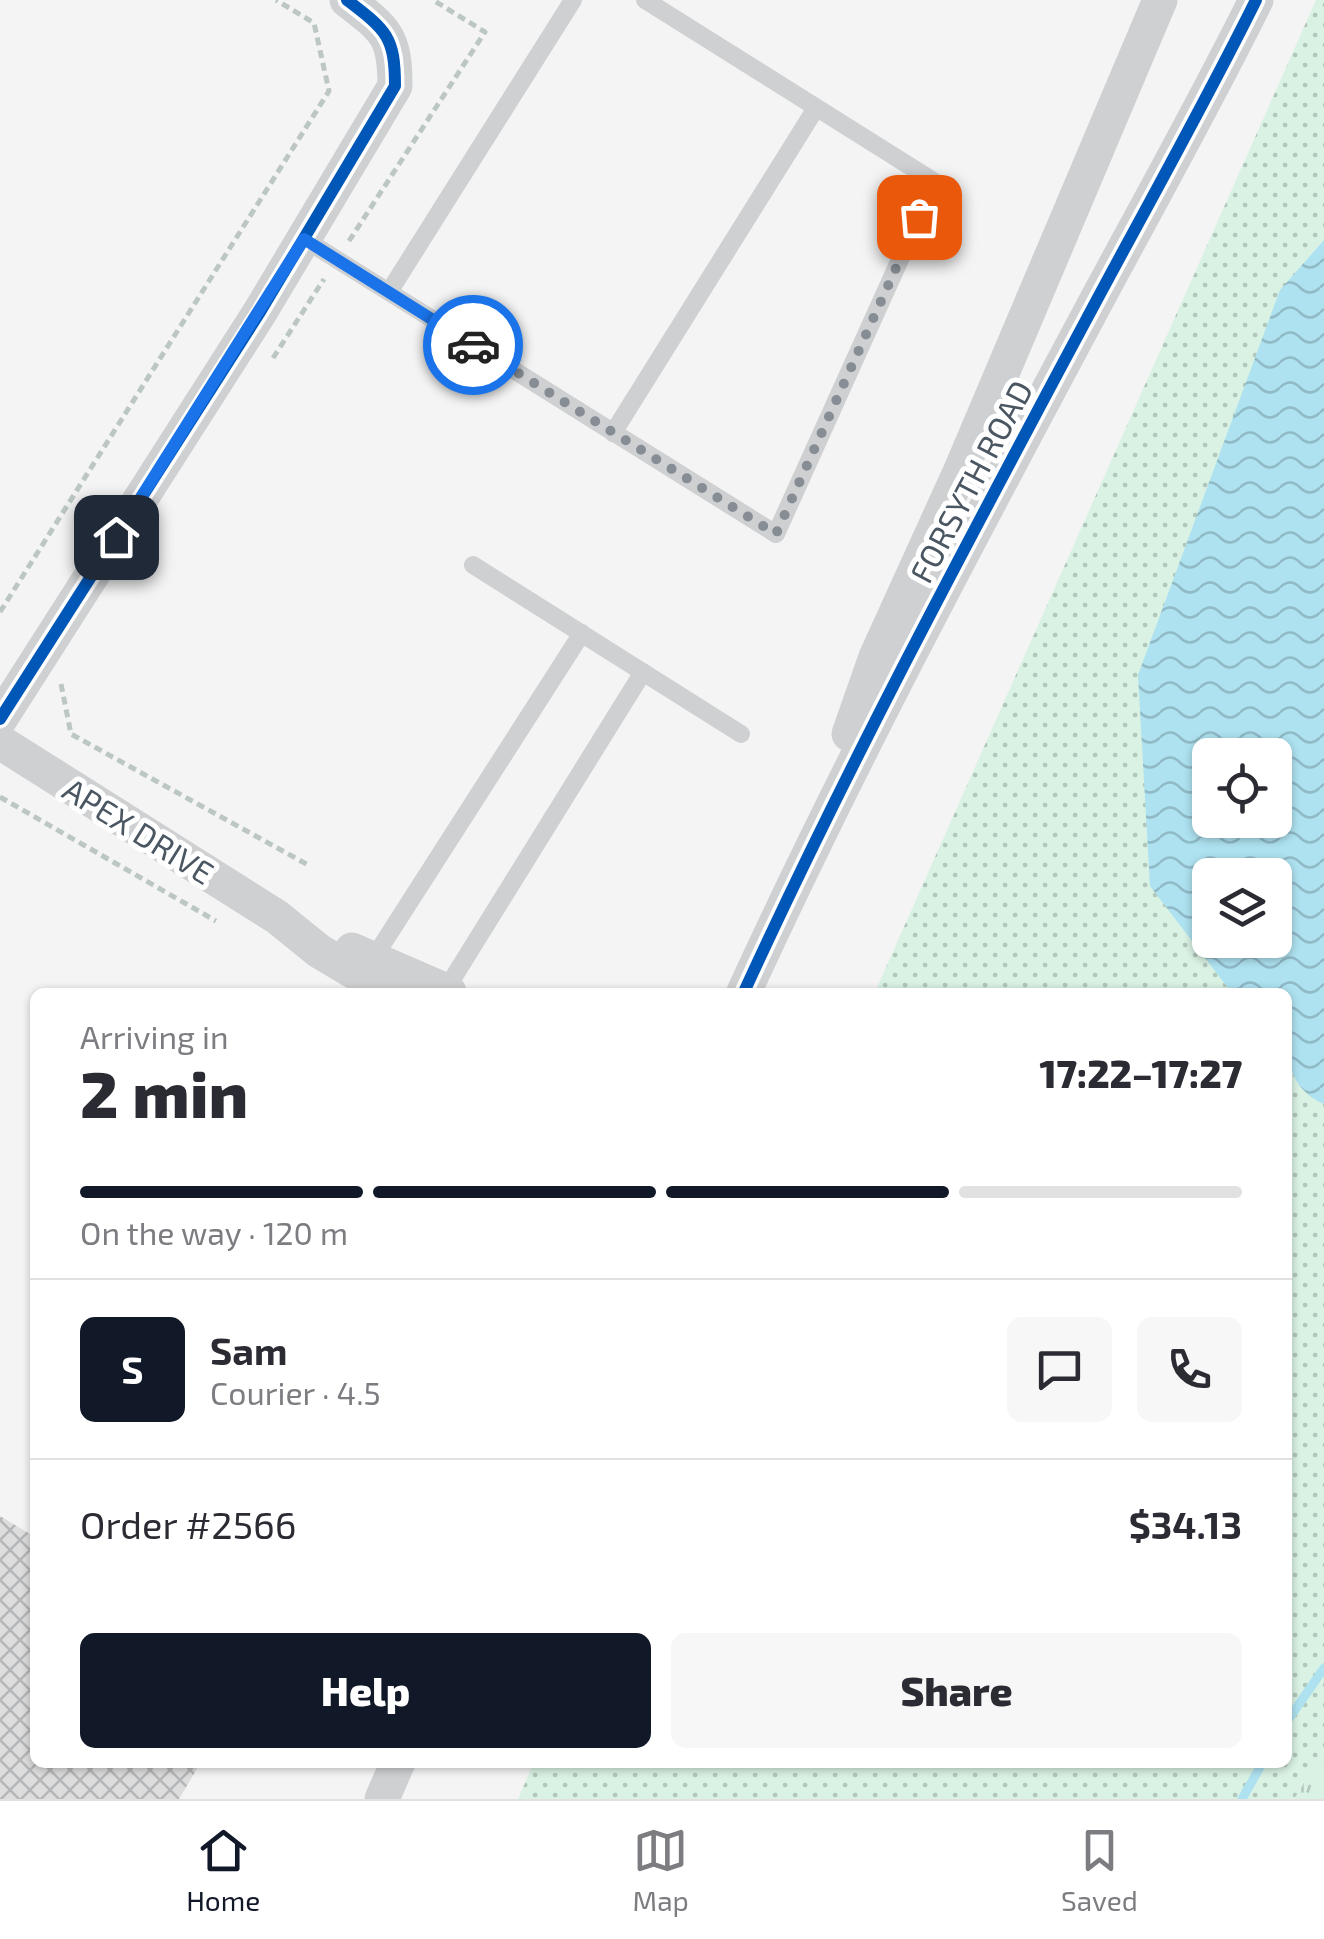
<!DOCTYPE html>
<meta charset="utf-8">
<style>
:root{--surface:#fff;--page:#f7f7f7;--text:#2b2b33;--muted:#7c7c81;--line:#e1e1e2;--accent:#111827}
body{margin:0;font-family:"Exo 2",sans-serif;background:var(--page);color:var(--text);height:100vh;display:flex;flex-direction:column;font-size:38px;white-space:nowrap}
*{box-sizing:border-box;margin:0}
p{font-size:32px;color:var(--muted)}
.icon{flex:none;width:55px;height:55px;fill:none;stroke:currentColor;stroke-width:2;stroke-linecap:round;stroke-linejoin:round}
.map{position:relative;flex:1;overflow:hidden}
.details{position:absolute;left:30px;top:988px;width:1262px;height:780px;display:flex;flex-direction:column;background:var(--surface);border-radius:15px;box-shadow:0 2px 8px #0004}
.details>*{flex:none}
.controls{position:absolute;left:1192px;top:738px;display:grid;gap:20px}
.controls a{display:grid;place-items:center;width:100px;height:100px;border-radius:15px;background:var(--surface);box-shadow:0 2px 8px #0004;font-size:50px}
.pin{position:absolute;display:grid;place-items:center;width:85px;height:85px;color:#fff;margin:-42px;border-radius:20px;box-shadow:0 5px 15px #0006}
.courier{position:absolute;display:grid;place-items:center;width:100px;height:100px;margin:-50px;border:8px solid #1a73e8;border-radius:50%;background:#fff;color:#222;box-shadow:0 2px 12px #0007}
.summary em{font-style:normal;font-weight:800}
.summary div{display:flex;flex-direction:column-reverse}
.summary{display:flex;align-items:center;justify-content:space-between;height:170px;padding:0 50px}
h1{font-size:65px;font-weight:800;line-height:75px}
.bar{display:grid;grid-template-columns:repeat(4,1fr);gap:15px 10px;align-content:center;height:120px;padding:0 50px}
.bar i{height:12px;border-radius:8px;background:var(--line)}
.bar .on{background:var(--accent)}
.bar p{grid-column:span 4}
.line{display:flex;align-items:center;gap:25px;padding:0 50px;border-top:2px solid var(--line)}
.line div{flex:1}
.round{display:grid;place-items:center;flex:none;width:105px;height:105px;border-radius:15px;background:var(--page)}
.cta{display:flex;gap:20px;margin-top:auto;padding:20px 50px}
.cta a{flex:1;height:115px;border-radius:15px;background:var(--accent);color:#fff;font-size:40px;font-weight:800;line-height:115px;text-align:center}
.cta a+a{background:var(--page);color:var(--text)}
.tabs{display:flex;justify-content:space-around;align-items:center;height:140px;border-top:2px solid var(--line);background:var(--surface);font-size:28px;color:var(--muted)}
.tabs a{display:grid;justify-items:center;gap:5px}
.tabs .on{color:var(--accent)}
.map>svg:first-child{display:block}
.grass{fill:url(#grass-tufts)}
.park{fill:url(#park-dots);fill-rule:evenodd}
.water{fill:url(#water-waves);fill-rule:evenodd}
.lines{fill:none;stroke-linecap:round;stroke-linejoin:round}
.stream{stroke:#aee2f0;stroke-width:9}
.building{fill:url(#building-cross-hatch)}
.path{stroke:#bcc7c4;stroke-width:5;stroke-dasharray:8 5;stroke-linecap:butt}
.service{stroke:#ced0d2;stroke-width:18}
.minor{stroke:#ced0d2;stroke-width:35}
.cycleway-casing{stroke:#fff;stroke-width:19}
.cycleway{stroke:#0057b8;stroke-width:12}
.done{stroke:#868d94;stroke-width:10;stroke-dasharray:0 18}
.route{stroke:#1a73e8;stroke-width:12}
.labels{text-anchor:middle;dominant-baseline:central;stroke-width:10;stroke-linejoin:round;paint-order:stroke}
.street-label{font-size:32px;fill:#4a5661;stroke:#fff}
</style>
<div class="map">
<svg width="1324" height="1799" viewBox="0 0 1324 1799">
<defs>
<pattern id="grass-tufts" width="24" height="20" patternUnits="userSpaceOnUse" patternTransform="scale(2.5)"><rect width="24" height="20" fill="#d9f2e3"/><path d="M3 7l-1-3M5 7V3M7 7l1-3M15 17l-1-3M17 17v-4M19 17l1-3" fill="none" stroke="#b2c7bb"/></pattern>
<pattern id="park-dots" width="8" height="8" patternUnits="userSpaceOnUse" patternTransform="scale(2.5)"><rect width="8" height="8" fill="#d9f2e3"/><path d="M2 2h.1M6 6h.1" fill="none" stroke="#b2c7bb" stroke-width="1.8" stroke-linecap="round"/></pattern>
<pattern id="water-waves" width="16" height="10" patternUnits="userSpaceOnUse" patternTransform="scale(2.5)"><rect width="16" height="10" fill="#aee2f0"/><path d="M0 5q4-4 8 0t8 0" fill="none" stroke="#90bac6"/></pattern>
<pattern id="building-cross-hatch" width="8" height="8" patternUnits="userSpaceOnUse" patternTransform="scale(2.5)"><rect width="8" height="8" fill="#ddddde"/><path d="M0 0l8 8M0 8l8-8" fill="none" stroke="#b5b6b7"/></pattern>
</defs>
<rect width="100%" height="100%" fill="#f4f4f4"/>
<path class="grass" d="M1324,1751v48h-30z"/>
<path class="park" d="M1316,0h8v1751l-30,48h-776l16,-37h754v-770h-413zM1210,755h65v65h-65zM1210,875h65v65h-65z"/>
<path class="water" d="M1324,240v864c-47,-20 -36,-69 -36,-112h-57l-81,-106 -12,-211 142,-385zM1210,755h65v65h-65zM1210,875h65v65h-65z"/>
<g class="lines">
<path class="stream" d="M1288,1720l36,-52
M1242,1799l21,-37"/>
</g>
<path class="building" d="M0,1516l35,21v225h166l-22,37h-179z"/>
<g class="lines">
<path class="path" d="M349,241l136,-209 -52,-32
M273,358l51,-79
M0,612l329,-521 -15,-68 -38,-23
M61,684l10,50 239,132
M0,797l216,124"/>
<path class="service" d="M304,239l472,295 159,-352 -290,-182
M389,292l184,-292
M613,433l203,-325
M473,565l268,169
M373,959l209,-326
M445,991l198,-319"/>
<path class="minor" d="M0,719l260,-407 135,-226c0,-50 -9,-56 -48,-86
M849,734l27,-77 85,-187 199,-470
M0,742l277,175 42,34 69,41
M352,950l97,42
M744,992c104,-227 223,-449 341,-670 57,-107 117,-213 171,-322
M382,1799l16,-37"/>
<g class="cycleway-casing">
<path id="cycleway" d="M0,719l260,-407 135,-226c0,-50 -9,-56 -48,-86
M744,992c104,-227 223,-449 341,-670 57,-107 117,-213 171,-322"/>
</g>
<use href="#cycleway" class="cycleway"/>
</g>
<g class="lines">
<path class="done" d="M473,345l303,189 143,-317"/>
<path class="route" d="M116,537l188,-298 169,106"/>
</g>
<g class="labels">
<g class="street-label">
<text transform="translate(970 481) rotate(-62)">FORSYTH ROAD</text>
<text transform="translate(139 830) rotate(32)">APEX DRIVE</text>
</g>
</g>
</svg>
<div class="controls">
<a><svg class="icon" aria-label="locate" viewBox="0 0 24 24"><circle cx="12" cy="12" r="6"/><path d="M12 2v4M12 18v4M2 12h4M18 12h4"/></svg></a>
<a><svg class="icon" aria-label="layers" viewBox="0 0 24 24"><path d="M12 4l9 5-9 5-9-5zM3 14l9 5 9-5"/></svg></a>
</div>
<div class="pin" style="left:919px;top:217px;background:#ea580c"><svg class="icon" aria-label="bag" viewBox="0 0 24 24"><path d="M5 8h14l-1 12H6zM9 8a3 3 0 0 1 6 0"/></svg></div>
<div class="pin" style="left:116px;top:537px;background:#1f2937"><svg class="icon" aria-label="home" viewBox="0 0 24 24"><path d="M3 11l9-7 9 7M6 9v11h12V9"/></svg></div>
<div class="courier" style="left:473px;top:345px"><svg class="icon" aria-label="car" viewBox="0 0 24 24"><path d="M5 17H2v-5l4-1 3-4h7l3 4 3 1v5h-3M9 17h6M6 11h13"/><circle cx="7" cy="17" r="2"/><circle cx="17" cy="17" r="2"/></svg></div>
<section class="details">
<div class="summary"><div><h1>2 min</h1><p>Arriving in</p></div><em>17:22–17:27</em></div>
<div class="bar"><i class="on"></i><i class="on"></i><i class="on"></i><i></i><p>On the way · 120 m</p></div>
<div class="line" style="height:180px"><b class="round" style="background:var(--accent);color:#fff">S</b><div><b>Sam</b><p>Courier · 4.5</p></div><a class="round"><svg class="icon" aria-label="chat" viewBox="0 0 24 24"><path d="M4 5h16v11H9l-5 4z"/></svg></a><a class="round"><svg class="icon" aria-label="phone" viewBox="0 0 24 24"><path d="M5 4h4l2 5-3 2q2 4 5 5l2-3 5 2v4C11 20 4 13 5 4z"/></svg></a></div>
<div class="line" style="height:130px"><div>Order #2566</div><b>$34.13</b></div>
<div class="cta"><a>Help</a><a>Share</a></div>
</section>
</div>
<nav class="tabs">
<a class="on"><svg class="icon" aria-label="home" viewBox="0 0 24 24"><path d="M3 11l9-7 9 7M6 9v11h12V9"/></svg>Home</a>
<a><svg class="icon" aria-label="map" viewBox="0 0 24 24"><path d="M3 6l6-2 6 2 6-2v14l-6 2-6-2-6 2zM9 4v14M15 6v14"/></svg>Map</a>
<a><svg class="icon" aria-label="saved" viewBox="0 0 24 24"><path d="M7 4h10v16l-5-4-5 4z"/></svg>Saved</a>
</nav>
